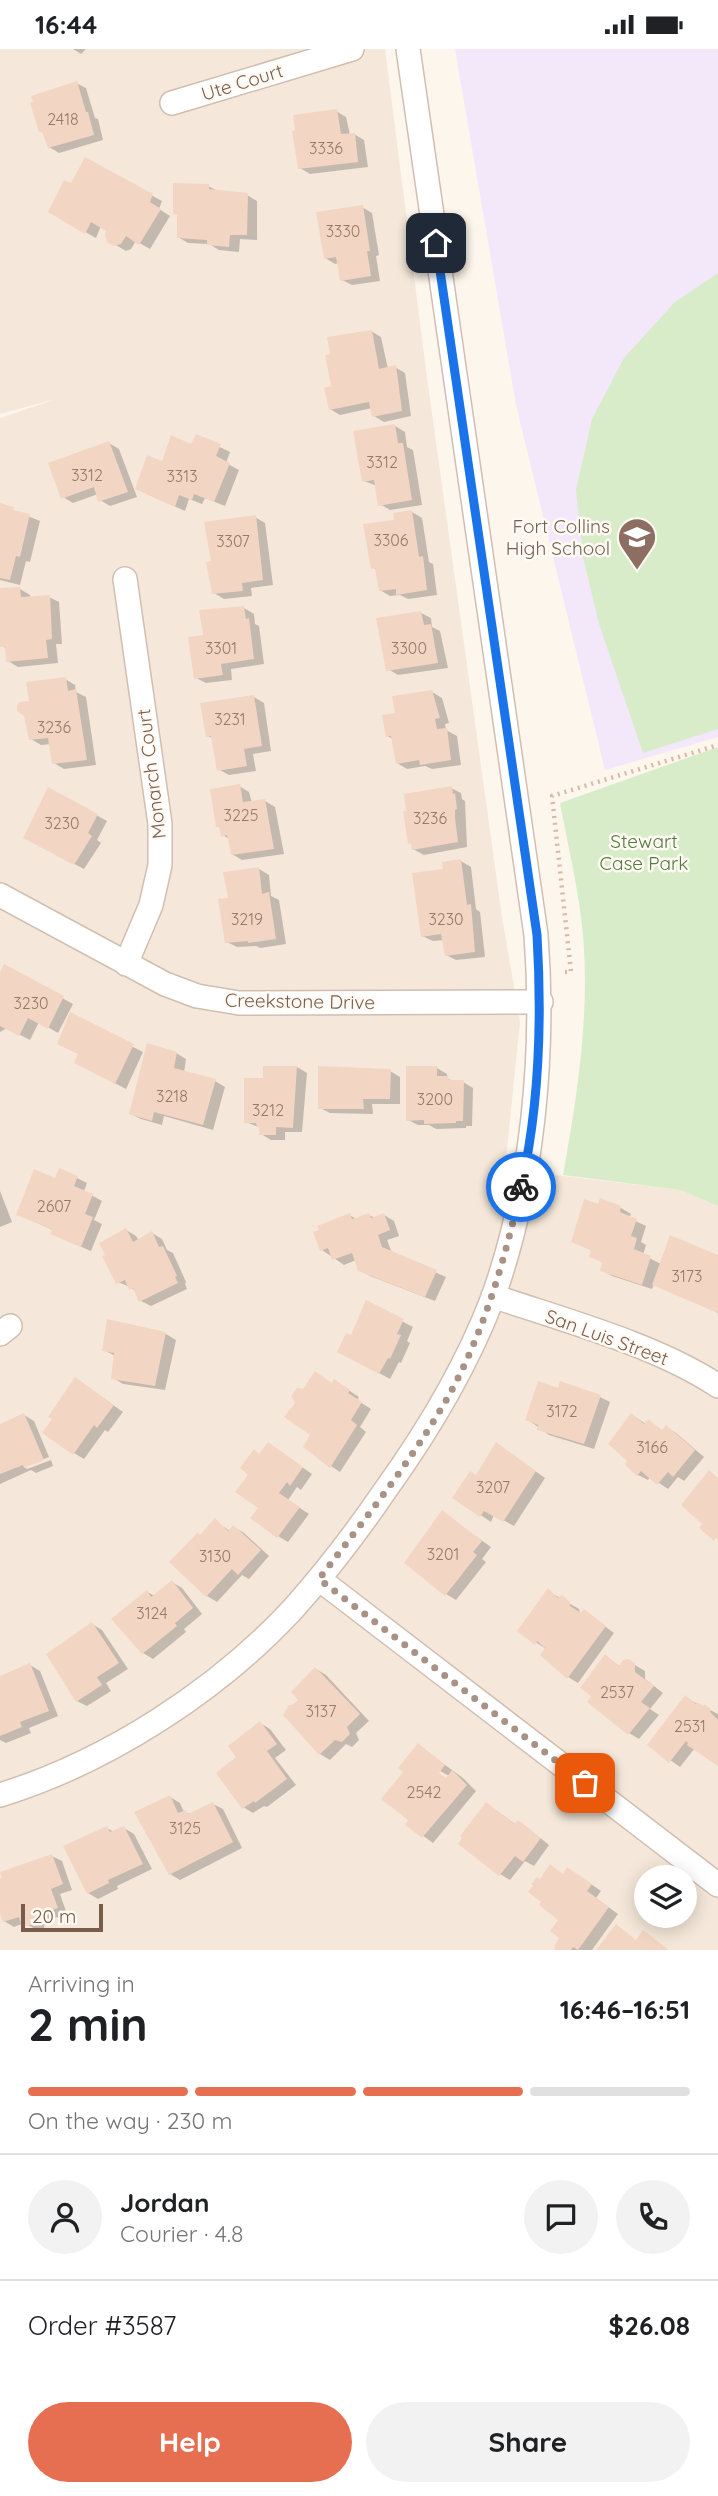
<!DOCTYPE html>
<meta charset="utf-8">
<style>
:root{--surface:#fff;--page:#f2f2f2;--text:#202124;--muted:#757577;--line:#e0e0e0;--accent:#e76f51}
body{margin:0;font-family:Quicksand,sans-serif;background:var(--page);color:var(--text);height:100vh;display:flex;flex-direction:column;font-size:26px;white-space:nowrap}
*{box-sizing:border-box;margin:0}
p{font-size:23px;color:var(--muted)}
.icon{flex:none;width:38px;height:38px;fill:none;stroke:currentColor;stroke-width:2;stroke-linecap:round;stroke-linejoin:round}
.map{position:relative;height:1901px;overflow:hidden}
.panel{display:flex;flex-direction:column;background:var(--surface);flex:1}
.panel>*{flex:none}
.controls{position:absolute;left:634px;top:1816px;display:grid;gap:14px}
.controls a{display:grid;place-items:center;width:63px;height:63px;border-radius:50%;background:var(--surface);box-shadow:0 4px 18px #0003;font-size:35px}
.scale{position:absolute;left:21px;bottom:18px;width:82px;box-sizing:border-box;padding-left:7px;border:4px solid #7a5c4d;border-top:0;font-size:19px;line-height:24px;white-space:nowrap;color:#7a5c4d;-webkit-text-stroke:5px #fffaf3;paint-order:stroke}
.pin{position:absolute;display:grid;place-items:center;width:60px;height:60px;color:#fff;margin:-30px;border-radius:14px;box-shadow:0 4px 10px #0006}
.courier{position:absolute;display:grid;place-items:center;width:70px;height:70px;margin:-35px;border:5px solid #1a73e8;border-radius:50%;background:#fff;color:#222;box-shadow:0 2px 9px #0007}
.headline em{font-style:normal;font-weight:800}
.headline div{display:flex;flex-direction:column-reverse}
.headline{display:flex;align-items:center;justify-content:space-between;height:119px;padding:0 28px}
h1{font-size:46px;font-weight:800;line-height:52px}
.bar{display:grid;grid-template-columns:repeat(4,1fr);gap:10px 7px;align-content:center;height:84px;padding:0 28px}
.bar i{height:9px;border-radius:5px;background:var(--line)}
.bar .active{background:var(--accent)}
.bar p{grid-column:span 4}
.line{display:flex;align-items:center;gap:18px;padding:0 28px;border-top:2px solid var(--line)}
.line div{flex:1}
.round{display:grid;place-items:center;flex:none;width:74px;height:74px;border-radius:37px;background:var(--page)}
.action{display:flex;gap:14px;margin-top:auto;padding:14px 28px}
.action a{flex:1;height:80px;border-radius:42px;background:var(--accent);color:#fff;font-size:28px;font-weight:800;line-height:80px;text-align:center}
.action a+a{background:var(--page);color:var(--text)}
.status{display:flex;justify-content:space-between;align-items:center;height:49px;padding:0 35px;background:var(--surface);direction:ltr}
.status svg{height:19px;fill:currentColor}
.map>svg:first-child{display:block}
.residential{fill:#f5e8da;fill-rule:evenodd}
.education{fill:#f3e8fa}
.green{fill:#d8ecc9}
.shadow{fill:#0003;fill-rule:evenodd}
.building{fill:#f3d5c3}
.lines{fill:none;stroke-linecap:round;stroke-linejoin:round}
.street-casing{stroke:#d1beb0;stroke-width:26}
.path{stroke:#d9b8a5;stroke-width:4.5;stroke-dasharray:2 5;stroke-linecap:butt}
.street{stroke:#fff;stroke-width:23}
.done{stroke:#a89285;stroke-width:7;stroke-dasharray:0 12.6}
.route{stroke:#1a73e8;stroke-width:9}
.labels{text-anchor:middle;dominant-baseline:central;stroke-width:5;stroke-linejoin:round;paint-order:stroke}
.number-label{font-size:16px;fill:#987a6a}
.street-label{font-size:19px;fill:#7a5c4d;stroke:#fffaf3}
.education-label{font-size:19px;fill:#785e54;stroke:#fffaf3;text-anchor:end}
.park-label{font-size:19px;fill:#537a41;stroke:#fffaf3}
</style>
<div class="status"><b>16:44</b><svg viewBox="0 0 49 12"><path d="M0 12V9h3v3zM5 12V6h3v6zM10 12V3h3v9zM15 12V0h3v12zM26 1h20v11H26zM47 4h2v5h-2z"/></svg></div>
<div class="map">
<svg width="718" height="1901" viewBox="0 0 718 1901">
<rect width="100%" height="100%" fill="#fdf6ec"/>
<path class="residential" d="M0,0h385l41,321 76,547 18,105 -15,147 175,21 38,16v744h-718v-1532l56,-19 -56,15zM646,1829h38v38h-38z"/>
<path class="education" d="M455,0h263v688l-113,33 -89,-365z"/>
<path class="green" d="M718,224v456l-75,24 -44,-129 -16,-67 -7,-67 16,-71 32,-61 51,-56z
M718,698v459l-38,-16 -117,-15c14,-78 27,-160 20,-240 -4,-44 -15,-89 -23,-132z"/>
<path class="shadow" d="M73,0h13l-5,5z
M76,34l10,5 9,30 3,1 5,21 -44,13 -10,-6z
M336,62l10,6 4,18 4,-1 10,6 4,27 -58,7 -10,-6z
M85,110l77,42 -3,8 11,7 -20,33 -14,-8 -5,8 -5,2 -17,-10v-10l-8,-5 -5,12 -46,-26 22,-27z
M208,137l10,5 29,4 10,6v39l-17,-1 -1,13 -20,-2 -10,-6 -21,-1 -10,-6z
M362,158l10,6 7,42 -3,1 4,25 -28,4 -10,-5 -3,-17 -4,1 -10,-6z
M371,282l10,6 7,32 7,-2 10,6 6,43 -27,6 -10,-6 -2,-8 -32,7 -10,-6 3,-22z
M395,377l10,6 2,15 6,3 9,55 -32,5 -10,-6 -3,-18 -13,-5z
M197,387l33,16 -4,11 13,7 -14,36 -20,-8 -3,6 -13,-5 -4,12 -38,-17 16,-31 29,-17z
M109,394l10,6 18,48 -27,9 -10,-6 -2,-6 -25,9 -10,-6z
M0,456l40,16 -10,41 -4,-1 -6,24 -20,-5z
M412,463l10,6 7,44 4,2 4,31 -29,4 -8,-4 -10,1 -10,-6 -3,-20 -5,-3 24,-46z
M255,468l10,6 8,62 -22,3 1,8 -28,3 -10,-6 -1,-31z
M20,540l10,6v3l19,-1 10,5 3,42h-6l2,19 -40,4 -10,-6 -1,-12 -5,-3 -2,-47z
M244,559l10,6 1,10 4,2 5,38 -33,5 1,11 -26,3 -10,-5 9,-41z
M421,564l10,5 1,9 8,4 8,37 -50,7 -10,-6z
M65,630l10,6 1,7 10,5 10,68 -32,4 -10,-6 -3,-19 -10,1 -10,-6v-37z
M432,643l10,6 7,25 -4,1 1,6 11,6 4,29 -29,4 -7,-3 -18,3 -10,-6 -4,-24 -6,-3 10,-22z
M254,648l10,6 7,48 -18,3 3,17 -27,4 -11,-6 -4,-30 -6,-3z
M239,737l10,6 3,11 13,-2 10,6 9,47 -42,6 -10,-6 -3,-15 -6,-4z
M451,739l10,5 1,6 3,2 2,46 -43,8 -11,-6v-5l-3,-1z
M49,740l58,32 -10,19 4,3 -17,26 -59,-31z
M461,812l10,6 5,42 4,3 5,45 -29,3 -10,-5 -2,-15 -11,1 -11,-5 23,-66z
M259,820l10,6 2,21 8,4 7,44 -26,4 -4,-2 -19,1 -10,-5 3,-43z
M5,918l68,37 -15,29 -19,-11 -9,18 -23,-12 -7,4v-58z
M71,966l72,37 -17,37 -40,-21 -6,-13z
M176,1004l10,6 -2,14 31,8 10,6 -12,43 -49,-14 -2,9 -21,-6 -10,-5z
M297,1018l10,6 -5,59h-17v8h-14l-10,-6v-6l-15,-6 19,-42z
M437,1019l10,6v4l8,4h8l10,6 -1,38h-6v2l-30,1 -7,-4h-11l-10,-5z
M390,1022l10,6v27h-28l1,10 -43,-1 -10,-5z
M77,1129l10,5 -3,8 18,10 -8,19 8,4 -11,27 -28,-12 -10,-9 -34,-15 37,-35z
M0,1142l12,31 -12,5z
M599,1158l22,1 10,6 -2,4 17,8 -5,16 5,3 -3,10 18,9 57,-7v56l-64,-29 -2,5 -40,-13 -10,-6 2,-7 -13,-7 2,-5 -20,-9z
M349,1166l8,4 12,-4 6,3 9,-3 10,6 5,15 -12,4 5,13 54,24 -11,24 -65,-25 -10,-6 -4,-10 -12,5 -22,-15z
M126,1181l10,6 3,5 13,-8 10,6 5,11 6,3 13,29 -1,2 2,5 -36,17 -10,-5 -4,-9 -7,-5 -12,-5z
M367,1254l46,24 -6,14 3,2 -9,20 -2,-1 -9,17 -51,-28 13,-14z
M108,1272l58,13 10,6 -11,50 -42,-6 -10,-6 2,-22 -11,-6z
M85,1336l38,27 -15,20 -3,-2 -21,29 -10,-6z
M344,1338l15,10 -2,3 14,9 -11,18 6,5 -26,40 -9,-6 7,-77z
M560,1342l40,6 10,5 -16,47 -45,-14 -22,-16z
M24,1366l10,6 15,36 -25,10 3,2 24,-9 2,6 -17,7 -5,-3 -31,14v-58z
M632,1366l14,9 3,-3 14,10 3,-4 10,6 28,24 -20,24 -6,-4 -10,12 -18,-12 -2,3 -10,-5 -11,-10z
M278,1401l34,24 -11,16 -4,-3 -9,13 21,14 -21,28 -10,-6 -18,-28z
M506,1401l39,28 -31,48 -20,-11 -3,7 -36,-24z
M443,1464l48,34 -9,12 4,3 -30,38 -10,-6z
M215,1472l15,10 4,-4 10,6 25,23 -20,23 -7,-4 -25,27 -10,-6 -6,-60z
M172,1533l10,6 20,26 -18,15 2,3 -33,27 -10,-6 4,-61 8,4z
M548,1542l31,18 2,8 3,-6 30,22 -36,50 -10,-6 -22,-28 -27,-18z
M92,1575l10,6 26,39 -22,14 5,8 -24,15 -10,-5z
M605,1607l16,11 7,-6 17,10v8l18,14 -13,16 9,6 -20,24 -10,-6z
M30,1616l10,6 18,45 -29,12 2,5 -25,10 -6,-3v-62z
M316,1620l10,6 43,46 -13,12 3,7 -7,7 -6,-3 -16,16 -10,-6 -35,-39 15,-15z
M686,1649l32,16v50l-23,-16 -15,19 -31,-22z
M260,1674l10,6 16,21 -11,8 21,27 -29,22 -3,-1 -11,7 -10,-6 -4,-49z
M419,1697l44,32 13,13 -43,52 -26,-19 3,-4 -5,-48zM433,1718l16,9v4l-18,-10z
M170,1748l10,6 4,9 7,2 22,-10 10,5 19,39 -62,32 -10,-6z
M496,1761l20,15 2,-3 10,6 21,17 -15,21 -9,-5 -15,19 -10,-6z
M107,1779l7,4 10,-4 10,6 18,35 -35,17 1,3 -20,10 -10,-6z
M52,1807l10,5 10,29 -12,4 7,20 -22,7 -1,8 -5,2 -15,-8 -10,4 -10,-6 -4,-12v-29z
M564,1826h14l23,16 -5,7 22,16 -26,36h-33l1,-31 -20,-38z"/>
<path class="building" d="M77,32l9,31h2l6,23 -46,13 -6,-16h-3l-9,-29 3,-1 -2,-6z
M337,60l4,25 14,-1 3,29 -60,7 -6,-38 3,-1 -2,-15z
M85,108l68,37 -3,8 11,7 -22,36 -13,-9 -5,8 -7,2 -7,-4 -2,-7 1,-4 -15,-9 -6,12 -37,-22 16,-32 7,3z
M173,134l36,1v5l39,4 -1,42h-17l-1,12 -22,-2v-5l-30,-2v-23l-4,-1z
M363,156l7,46h-3l4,25 -31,5 -4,-24 -12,2 -8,-47z
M372,281l7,39 17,-4 6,46 -30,6 -3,-15 -40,8 -5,-22 7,-2 -6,-31 5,-1 -3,-17z
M395,375l3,19h5l9,57 -34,6 -4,-26 -12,2 -9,-51z
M196,385l25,10 -5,12 14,7 -16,39 -20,-8 -2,6 -13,-5 -4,12 -40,-18 12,-34 15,6 9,-26 20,9z
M109,392l19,51 -30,10 -4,-15 -33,12 -13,-36z
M0,454l14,4 -1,3 17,4 -10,43 -4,-1 -6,24 -10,-2z
M412,461l7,47 4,-1 4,34 -31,5v-6l-17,2 -4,-23 -4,1 -8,-45 31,-4 -1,-7z
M256,466l7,65 -21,3 1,8 -31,3 -6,-32 5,-1 -7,-39z
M20,538l1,10 29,-2 2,44 -6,1 2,18 -42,4 -1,-15h-5v-59z
M244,557l2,13 3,-1 5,41 -33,5 2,11 -29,4 -6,-42 15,-2 -4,-25z
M421,562l3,14 7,-1 7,39 -52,8 -10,-53z
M66,628l2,14 8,-2 11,71 -35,4 -4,-26 -19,2 -5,-24 -7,-5v-5l3,-4 9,-1 -3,-19z
M432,641l8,28 -5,1 2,10 10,-1 4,32 -31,5 -1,-5 -23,4 -5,-28 -5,1 -4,-22 13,-2 -3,-17z
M254,646l8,51 -18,3 3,17 -30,5 -6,-35 -5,1 -6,-34z
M240,735l3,18 22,-3 9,50 -43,6 -4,-20 -6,2 -2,-10h-3l-6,-38z
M452,737l1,8 2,-1 2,16 -2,1v8l3,24 -46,8 -1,-7 -3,1 -5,-33h3l-2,-17z
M48,738l50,27 -10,19 4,3 -18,29 -51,-27z
M461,810l6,46 4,-1 4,48 -30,4 -4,-22 -20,3 -9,-64 31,-4 -1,-7z
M259,818l3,27 7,-2 7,47 -28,4v-2l-23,2 -7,-44 10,-1 -5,-26z
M4,915l60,32 -16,33 -20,-11 -9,18 -19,-10v-54z
M70,963l64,32 -19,40 -41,-21 4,-9 -21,-10z
M147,994l30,9 -3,16 42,11 -13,46 -49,-13 -2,9 -23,-7z
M263,1017h34l-4,62 -17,-1v8h-17v-8h-2l-1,-4h-12v-45h19z
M318,1017l73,3 -1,30h-27l1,10h-46z
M406,1017h31v10h11l1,4h15l-1,41h-7v2l-32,1v-4l-18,1z
M59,1119l19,8 -4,10 19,8 -8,20 8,3 -12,30 -31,-13 2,-5 -36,-14 18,-46 21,9z
M600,1149l21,8 -1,6 17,7 -6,17 6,2 -3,11 17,7 -9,29 -42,-14 2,-9 -13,-5 2,-7 -20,-8 13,-43 14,5z
M350,1164l2,6 17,-6 2,5 13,-5 6,17 -12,5 4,12 55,23 -12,27 -67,-26 -6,-18 -20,7 -4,-12 -8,3 -7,-19 6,-2 -2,-4z
M126,1179l7,14 19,-11 7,16 4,-1 14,30 -2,1 3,6 -39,19 -6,-14 -4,2 -4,-10 -9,4 -14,-28 3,-1 -6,-12z
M670,1186l48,20v58l-66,-28z
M366,1251l38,19 -7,15 4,1 -11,24 -2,-1 -9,16 -42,-22 9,-19 5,2z
M107,1270l59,13 -11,54 -44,-7 3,-26 -12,-2z
M315,1322l17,12 2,-4 16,11 -2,3 14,9 -11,18 6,5 -27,43 -27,-21 7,-12 -26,-18 11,-14 -4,-7 6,-8 6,1z
M75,1328l39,28 -17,23 -3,-3 -21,30 -31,-22 10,-14 -4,-2z
M538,1332l20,7 2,-7 41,14 -17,49 -47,-14 1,-5 -13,-5z
M24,1364l20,47 -20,8 -1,-3 -23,9v-50z
M631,1364l13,11 4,-5 14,11 4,-5 29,25 -22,27 -5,-5 -11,13 -16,-14 -4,5 -12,-11 2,-4 -19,-17z
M268,1393l35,25 -13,19 -3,-4 -8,11 21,14 -23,31 -27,-20 8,-10 -23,-16 13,-17 -8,-7 14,-19 5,5z
M496,1393l40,29 -33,51 -19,-11 -4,6 -28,-19 18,-27 6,4z
M709,1421l9,8v62l-2,-2 -2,3 -15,-13 3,-4 -21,-19z
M442,1461l40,31 -9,11 4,3 -32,41 -41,-33z
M215,1469l13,13 5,-6 28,25 -23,25 -6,-6 -26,28 -37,-35 29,-30 2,3z
M172,1531l21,28 -18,15 2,3 -35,28 -31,-35 36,-29 4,7z
M548,1539l10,10 4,-3 8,7v4l11,7 3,-4 22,17 -39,53 -27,-24 5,-7 -8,-7 -2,4 -18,-14z
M92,1573l27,41 -22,14 5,8 -26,17 -30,-48z
M605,1605l14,12 4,-6 6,-1 6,4v9l19,14 -13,16 9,6 -22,27 -41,-33 4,-6 -11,-8z
M30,1614l19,48 -29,11 2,5 -22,9v-60z
M315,1618l45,47 -13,13 3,7 -8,8 -7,-2 -16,15 -36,-40 6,-10h3l6,-5 -7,-8z
M685,1646l11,9 2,-2 5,4 1,-2 7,5 -1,3 8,8v46l-31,-21 1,-2 -2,-2 -17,22 -22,-18z
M260,1672l17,23 -10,7 20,28 -32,24 -1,-2 -12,8 -26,-36 20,-16 -8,-11z
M418,1694l27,22 -6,8 7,5 6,-8 15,15 -45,53 -17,-13 3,-5 -27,-21 22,-27 -5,-4z
M170,1746l8,18 8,-3 2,4 25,-12 20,40 -64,33 -35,-63z
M486,1753l28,22 4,-4 23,18 -18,24 -8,-6 -16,20 -41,-32 4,-6 -2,-2z
M107,1777l3,6 14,-6 19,38 -35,16 1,3 -22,11 -24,-48z
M52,1805l11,30 -12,5 7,19 -23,8v8l-8,2 -6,-2 -2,-7 -16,5 -3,-8v-36h2l-2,-6z
M550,1815l13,10 4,-7 25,17 -5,7 22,16 -31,43 -5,-3 -2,3h-15l-2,-2 5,-10 -9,-7 8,-11 -19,-15 2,-3 -13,-10 5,-6 -2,-2 6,-7 3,2z
M616,1875l20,16 7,-10 26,20h-73z"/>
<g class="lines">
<g class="street-casing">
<path id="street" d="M172,54l180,-54
M125,530l35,245v41l-9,40 -25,59
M0,846l165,89 32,12 42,7 302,-1
M493,1247c70,24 164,49 225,90
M0,1285l10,-8
M319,1530l399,306
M0,1746c107,-33 217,-104 293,-186 33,-37 63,-76 91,-117 44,-61 82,-124 109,-195 40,-111 52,-245 43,-362l-128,-886"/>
</g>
<path class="path" d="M565,923h6l-19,-176 166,-51"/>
<use href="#street" class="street"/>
</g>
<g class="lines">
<path class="done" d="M521,1138c-16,73 -37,145 -73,210 -37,65 -84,123 -129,182l266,204"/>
<path class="route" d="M436,194l101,692c5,84 3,169 -16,252"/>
</g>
<defs>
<g id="school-pin" transform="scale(2.0125)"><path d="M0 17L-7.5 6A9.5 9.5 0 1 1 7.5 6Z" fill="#8d6e63" stroke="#fffaf3"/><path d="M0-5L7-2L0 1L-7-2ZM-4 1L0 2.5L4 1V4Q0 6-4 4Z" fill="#fff"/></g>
</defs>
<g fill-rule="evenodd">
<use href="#school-pin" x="637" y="488"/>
</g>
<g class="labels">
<g class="number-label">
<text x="63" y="70">2418</text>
<text x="326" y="99">3336</text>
<text x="343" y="182">3330</text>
<text x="382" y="413">3312</text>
<text x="87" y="426">3312</text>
<text x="182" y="427">3313</text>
<text x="391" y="491">3306</text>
<text x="233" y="492">3307</text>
<text x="221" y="599">3301</text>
<text x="409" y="599">3300</text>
<text x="230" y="670">3231</text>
<text x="54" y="678">3236</text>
<text x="241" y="766">3225</text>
<text x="430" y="769">3236</text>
<text x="62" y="774">3230</text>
<text x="247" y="870">3219</text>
<text x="446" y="870">3230</text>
<text x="31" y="954">3230</text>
<text x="172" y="1047">3218</text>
<text x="435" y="1050">3200</text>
<text x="268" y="1061">3212</text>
<text x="54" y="1157">2607</text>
<text x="687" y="1227">3173</text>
<text x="562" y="1362">3172</text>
<text x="652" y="1398">3166</text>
<text x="493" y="1438">3207</text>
<text x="443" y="1505">3201</text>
<text x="215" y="1507">3130</text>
<text x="152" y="1564">3124</text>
<text x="617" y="1643">2537</text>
<text x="321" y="1662">3137</text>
<text x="690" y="1677">2531</text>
<text x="424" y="1743">2542</text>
<text x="185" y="1779">3125</text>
</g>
<g class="street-label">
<text transform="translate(242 33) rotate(-17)">Ute Court</text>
<text transform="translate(151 725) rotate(-97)">Monarch Court</text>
<text transform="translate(300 952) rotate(1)">Creekstone Drive</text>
<text transform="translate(607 1288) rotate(20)">San Luis Street</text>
</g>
<g class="education-label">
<text x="610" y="477">Fort Collins<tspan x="610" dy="22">High School</tspan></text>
</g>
<g class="park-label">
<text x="644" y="792">Stewart<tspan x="644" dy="22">Case Park</tspan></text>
</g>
</g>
</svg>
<div class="controls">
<a><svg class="icon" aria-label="layers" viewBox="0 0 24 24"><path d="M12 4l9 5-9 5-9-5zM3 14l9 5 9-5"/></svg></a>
</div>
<div class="scale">20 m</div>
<div class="pin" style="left:585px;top:1734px;background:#ea580c"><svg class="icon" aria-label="bag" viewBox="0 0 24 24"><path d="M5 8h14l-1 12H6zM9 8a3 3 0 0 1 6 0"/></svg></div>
<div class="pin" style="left:436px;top:194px;background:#1f2937"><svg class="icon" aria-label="home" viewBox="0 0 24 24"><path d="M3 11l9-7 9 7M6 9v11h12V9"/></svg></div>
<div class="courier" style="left:521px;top:1138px"><svg class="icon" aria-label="bike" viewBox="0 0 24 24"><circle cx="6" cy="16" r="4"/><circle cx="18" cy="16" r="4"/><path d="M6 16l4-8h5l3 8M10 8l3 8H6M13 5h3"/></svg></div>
</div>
<section class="panel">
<div class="headline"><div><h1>2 min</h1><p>Arriving in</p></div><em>16:46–16:51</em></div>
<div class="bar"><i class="active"></i><i class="active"></i><i class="active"></i><i></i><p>On the way · 230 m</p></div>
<div class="line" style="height:126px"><a class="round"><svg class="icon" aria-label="person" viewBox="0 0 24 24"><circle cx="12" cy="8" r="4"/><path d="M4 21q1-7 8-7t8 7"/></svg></a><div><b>Jordan</b><p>Courier · 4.8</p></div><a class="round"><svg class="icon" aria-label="chat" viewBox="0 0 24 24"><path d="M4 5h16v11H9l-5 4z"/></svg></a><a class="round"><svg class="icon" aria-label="phone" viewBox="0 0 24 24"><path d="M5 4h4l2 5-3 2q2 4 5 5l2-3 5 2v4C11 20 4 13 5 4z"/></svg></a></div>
<div class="line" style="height:91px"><div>Order #3587</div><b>$26.08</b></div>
<div class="action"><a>Help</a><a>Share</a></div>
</section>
